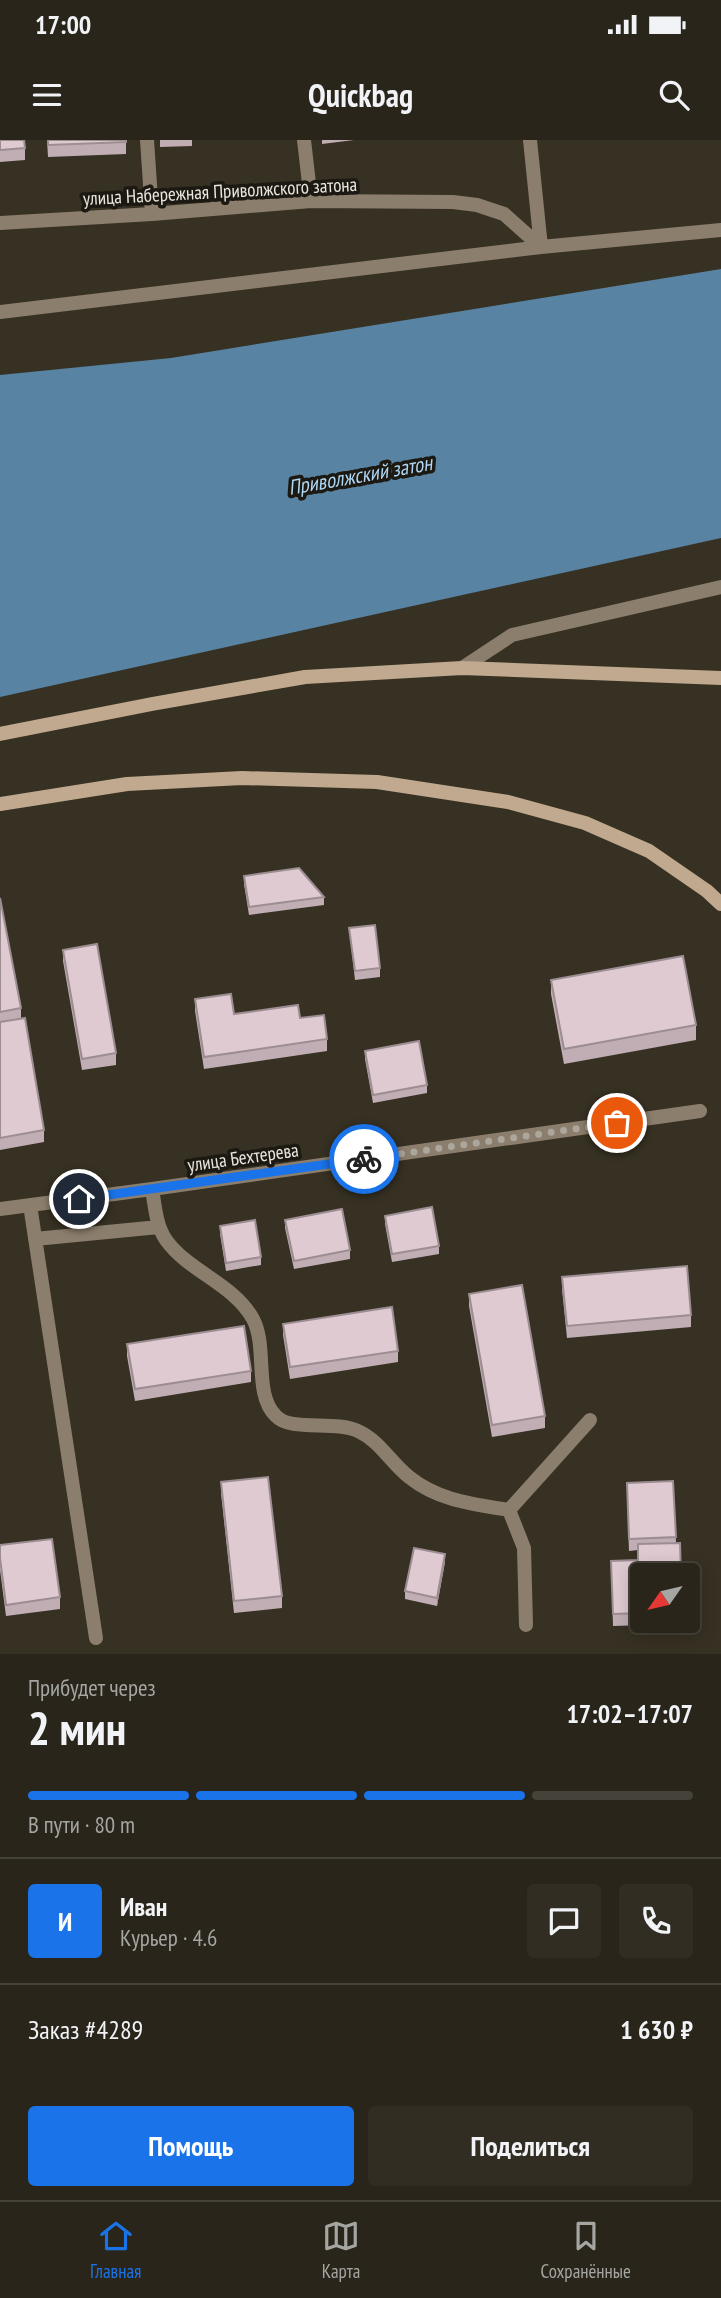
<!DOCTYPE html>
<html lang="ru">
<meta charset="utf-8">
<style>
:root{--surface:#29251a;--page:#312d23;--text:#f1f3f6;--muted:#a5a5a2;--line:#454239;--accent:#1a73e8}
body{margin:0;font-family:"PT Sans Narrow",sans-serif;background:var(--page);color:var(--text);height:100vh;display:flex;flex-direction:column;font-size:26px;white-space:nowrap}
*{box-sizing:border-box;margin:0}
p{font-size:23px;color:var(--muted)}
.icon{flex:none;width:38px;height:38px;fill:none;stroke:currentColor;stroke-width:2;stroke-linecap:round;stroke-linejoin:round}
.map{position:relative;height:1514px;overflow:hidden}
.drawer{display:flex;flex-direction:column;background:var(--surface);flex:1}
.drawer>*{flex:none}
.needle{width:46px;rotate:236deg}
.fabs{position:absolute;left:630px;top:1423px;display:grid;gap:14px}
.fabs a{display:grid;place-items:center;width:70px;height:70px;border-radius:7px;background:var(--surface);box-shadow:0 4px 18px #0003,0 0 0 2px var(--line);font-size:35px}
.pin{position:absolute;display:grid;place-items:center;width:60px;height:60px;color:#fff;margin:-30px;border:4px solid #fff;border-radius:50%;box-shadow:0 2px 7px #0007}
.courier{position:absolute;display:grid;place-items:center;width:70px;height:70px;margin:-35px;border:5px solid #1a73e8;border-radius:50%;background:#fff;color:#222;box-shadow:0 2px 9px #0007}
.overview em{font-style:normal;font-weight:600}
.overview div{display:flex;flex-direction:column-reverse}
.overview{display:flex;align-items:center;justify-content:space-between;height:119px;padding:0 28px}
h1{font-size:46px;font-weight:600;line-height:52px}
.bar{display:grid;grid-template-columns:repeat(4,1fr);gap:10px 7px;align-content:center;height:84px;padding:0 28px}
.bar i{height:9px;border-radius:5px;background:var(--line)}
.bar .on{background:var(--accent)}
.bar p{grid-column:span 4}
.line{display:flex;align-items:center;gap:18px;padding:0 28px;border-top:2px solid var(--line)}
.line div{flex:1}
.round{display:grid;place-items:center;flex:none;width:74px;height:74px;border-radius:7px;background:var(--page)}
.action{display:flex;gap:14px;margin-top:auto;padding:14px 28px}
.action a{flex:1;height:80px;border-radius:7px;background:var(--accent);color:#fff;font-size:28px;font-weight:600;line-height:80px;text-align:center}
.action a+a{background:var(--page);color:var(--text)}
.status{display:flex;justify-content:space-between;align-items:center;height:49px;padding:0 35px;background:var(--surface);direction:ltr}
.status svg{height:19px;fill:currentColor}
header{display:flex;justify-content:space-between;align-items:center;height:91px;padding:0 28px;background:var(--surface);font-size:32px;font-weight:600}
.tabs{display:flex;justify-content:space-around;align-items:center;height:98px;border-top:2px solid var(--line);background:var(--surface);font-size:19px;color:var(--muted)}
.tabs a{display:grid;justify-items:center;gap:4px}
.tabs .on{color:var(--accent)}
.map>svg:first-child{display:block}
.water{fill:#5883a3}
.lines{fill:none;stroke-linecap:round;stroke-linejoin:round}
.minor{stroke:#8c7e6d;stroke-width:14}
.secondary{stroke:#c0a98e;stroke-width:14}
.wall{fill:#c0aeb4}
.shaded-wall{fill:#9c8d92}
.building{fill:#dfcad1;stroke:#9c8d92;stroke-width:2}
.done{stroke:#aca79d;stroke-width:7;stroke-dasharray:0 12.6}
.route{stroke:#1a73e8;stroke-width:9}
.labels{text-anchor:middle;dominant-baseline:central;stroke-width:7;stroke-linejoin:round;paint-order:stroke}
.street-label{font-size:19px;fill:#ebe7de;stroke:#1c1913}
.water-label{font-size:21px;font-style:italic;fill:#afd6f4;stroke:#1c1913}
</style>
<div class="status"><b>17:00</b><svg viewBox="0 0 49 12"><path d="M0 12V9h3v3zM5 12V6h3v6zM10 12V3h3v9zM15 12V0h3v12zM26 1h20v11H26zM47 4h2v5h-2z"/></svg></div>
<header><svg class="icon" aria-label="menu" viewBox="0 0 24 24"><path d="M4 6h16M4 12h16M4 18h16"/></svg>Quickbag<svg class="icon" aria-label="search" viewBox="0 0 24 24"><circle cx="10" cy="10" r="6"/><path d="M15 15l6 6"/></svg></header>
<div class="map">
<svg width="721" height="1514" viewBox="0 0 721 1514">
<rect width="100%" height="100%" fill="#373123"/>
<path class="water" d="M721,129v269l-721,159v-322l171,-17z"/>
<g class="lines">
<path class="minor" d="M147,0l5,74
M304,0l7,61
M0,83l152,-9 159,-13 142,1 24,3 27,9 37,33 180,-17
M0,172l541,-65 -11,-107
M462,528l50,-33 209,-48
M152,1049c3,17 4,37 14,51 23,32 68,44 87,79 15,28 0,75 23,97 14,16 59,4 82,15 22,10 33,32 51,46 30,24 64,27 100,33l15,38 2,77
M30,1065l66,433
M0,1069l152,-20 548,-78
M35,1099l124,-12
M509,1370l81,-90"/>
<path class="secondary" d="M0,594l152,-30 153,-27 157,-9 259,10
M0,664l127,-20 115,-6 135,4 131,20 77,21 64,28 58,40 14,13"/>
</g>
<path class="wall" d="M0,0l25,8v12l-25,2z
M47,0h79v14l-78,3z
M160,0h32v6l-32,1z
M322,0h32l-32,4z
M244,736l80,21v8l-75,10 -5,-31z
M0,758l21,110v11l23,111v12l-44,8z
M349,788l31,40v9l-25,3z
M63,810l53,103v12l-34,5 -19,-109z
M551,840l145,45v15l-132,24 -13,-70z
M195,859l39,15 66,4 27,21v12l-123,18 -9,-58z
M365,911l62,34v8l-54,10 -8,-44z
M385,1076l54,30v8l-47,8 -7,-38z
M285,1080l65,30v9l-56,10 -9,-41z
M220,1086l41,31v8l-35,6 -6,-37z
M562,1137l129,38v12l-124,11 -5,-49z
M469,1154l76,122v12l-53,9 -23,-131z
M283,1184l115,27v11l-108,17 -7,-44z
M127,1204l124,27v11l-116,19 -8,-45z
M673,1341l3,62 -34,32v45h40v4l-69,2 -2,-65 27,-1v-10l-9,1 -2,-56z
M221,1342l61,114v12l-48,5 -13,-120z
M0,1405l60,52v12l-54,7 -6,-46z
M445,1422l-8,44 -32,-7v-8z"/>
<path class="shaded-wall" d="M445,1414v8l-8,44v-8z"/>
<path class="building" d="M0,0h24l1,8 -25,2z
M48,0h78v2l-78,3z
M299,728l25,29 -75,10 -5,-31z
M0,758l21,110 -21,4z
M375,785l5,43 -25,3 -6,-43z
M97,804l19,109 -34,6 -19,-109z
M683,816l13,69 -132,24 -13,-69z
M231,854l3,20 64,-9 2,13 24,-3 3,24 -123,18 -9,-58z
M25,878l19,112 -44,8v-116z
M419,901l8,44 -54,10 -8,-44z
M432,1067l7,39 -47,8 -7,-38z
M342,1069l8,41 -56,11 -9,-41z
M255,1080l6,37 -35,6 -6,-37z
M687,1126l4,49 -124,11 -5,-49z
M522,1145l23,131 -53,9 -23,-131z
M392,1167l6,44 -108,16 -7,-43z
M244,1186l7,45 -116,18 -8,-45z
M268,1337l14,119 -48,5 -13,-119z
M673,1341l3,56 -47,2 -2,-56z
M52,1399l8,58 -54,8 -6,-47v-13z
M680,1403l1,32h-39v38l-29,1 -2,-53 27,-1v-16z
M414,1408l31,6 -8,44 -32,-7z"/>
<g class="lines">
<path class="done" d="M364,1019l253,-36"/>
<path class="route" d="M79,1059l285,-40"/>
</g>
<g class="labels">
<g class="street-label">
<text transform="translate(220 51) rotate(-3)">улица Набережная Приволжского затона</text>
<text transform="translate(243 1017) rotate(-8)">улица Бехтерева</text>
</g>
<g class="water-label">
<text transform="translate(360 335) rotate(-10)">Приволжский затон</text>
</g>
</g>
</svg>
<div class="fabs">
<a><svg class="needle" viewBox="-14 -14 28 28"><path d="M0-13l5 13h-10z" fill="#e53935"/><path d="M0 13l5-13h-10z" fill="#a5a5a2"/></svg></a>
</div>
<div class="pin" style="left:617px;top:983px;background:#ea580c"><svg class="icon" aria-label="bag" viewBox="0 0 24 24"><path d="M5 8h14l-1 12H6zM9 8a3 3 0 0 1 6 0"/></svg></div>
<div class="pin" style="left:79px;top:1059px;background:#1f2937"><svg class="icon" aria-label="home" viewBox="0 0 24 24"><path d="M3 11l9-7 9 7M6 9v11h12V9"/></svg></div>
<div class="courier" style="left:364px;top:1019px"><svg class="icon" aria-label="bike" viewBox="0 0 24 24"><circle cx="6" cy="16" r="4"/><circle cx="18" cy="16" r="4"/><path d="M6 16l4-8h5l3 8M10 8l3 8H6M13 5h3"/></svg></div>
</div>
<section class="drawer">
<div class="overview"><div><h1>2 мин</h1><p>Прибудет через</p></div><em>17:02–17:07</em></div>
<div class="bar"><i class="on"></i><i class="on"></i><i class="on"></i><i></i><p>В пути · 80 m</p></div>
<div class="line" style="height:126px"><b class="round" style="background:var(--accent);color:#fff">И</b><div><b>Иван</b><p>Курьер · 4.6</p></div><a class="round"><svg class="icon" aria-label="chat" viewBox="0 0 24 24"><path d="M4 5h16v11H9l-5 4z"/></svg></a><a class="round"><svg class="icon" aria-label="phone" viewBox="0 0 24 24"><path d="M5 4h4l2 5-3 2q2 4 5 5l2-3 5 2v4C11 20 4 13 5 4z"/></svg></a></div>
<div class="line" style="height:91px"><div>Заказ #4289</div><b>1 630 ₽</b></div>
<div class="action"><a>Помощь</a><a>Поделиться</a></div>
</section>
<nav class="tabs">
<a class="on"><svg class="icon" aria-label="home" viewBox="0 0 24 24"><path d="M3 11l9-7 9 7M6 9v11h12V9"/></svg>Главная</a>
<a><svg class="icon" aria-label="map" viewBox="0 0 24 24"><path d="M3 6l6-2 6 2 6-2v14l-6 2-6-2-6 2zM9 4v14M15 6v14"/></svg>Карта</a>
<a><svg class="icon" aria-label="saved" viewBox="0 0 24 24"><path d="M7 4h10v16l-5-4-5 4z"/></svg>Сохранённые</a>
</nav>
